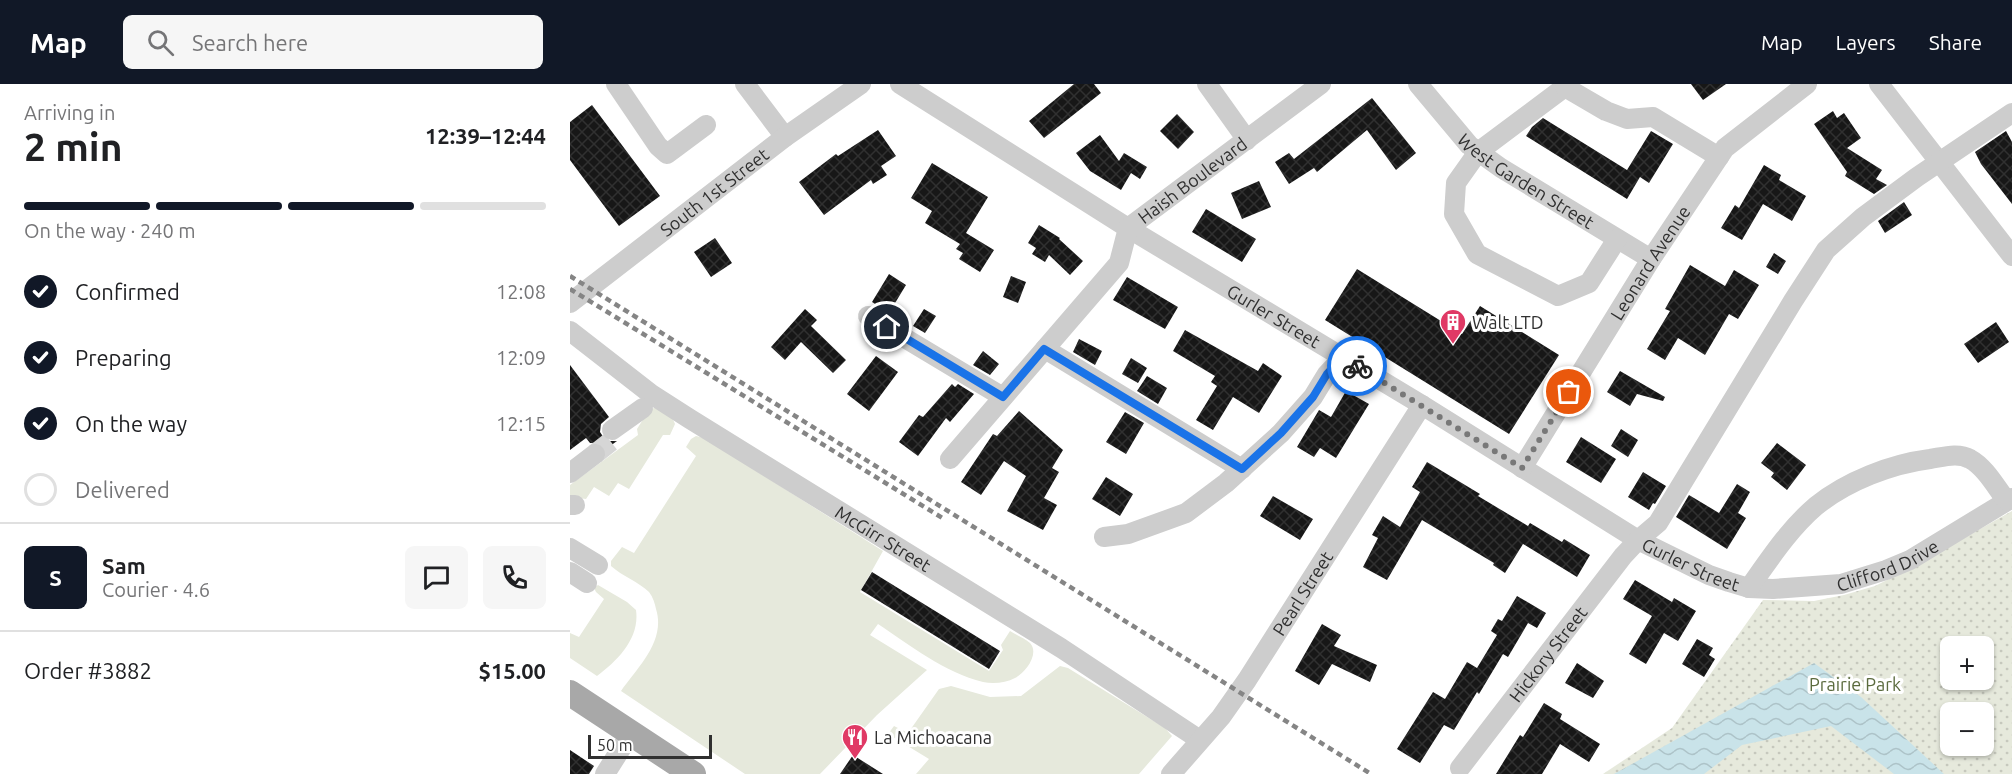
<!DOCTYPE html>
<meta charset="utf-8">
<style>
:root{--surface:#fff;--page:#f6f6f6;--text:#202124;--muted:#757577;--line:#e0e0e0;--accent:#111827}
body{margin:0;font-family:Ubuntu,sans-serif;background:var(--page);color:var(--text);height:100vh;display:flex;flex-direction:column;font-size:22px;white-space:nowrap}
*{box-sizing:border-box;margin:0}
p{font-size:20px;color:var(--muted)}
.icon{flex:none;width:33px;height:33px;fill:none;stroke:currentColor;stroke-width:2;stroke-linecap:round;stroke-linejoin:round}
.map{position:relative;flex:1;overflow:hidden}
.details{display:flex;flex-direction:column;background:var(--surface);width:570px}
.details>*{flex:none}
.buttons{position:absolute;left:1370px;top:552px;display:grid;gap:12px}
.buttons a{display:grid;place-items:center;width:54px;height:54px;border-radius:9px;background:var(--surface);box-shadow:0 2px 4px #0004;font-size:30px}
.scale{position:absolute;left:18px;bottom:15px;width:124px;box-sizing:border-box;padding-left:6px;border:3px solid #303030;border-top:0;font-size:16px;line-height:21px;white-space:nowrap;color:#303030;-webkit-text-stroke:4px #fff;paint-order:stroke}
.pin{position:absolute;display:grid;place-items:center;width:51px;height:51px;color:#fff;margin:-26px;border:3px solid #fff;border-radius:50%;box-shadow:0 2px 6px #0007}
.courier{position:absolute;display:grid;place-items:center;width:60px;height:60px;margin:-30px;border:4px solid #1a73e8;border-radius:50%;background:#fff;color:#222;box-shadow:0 2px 8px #0007}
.head em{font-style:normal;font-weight:700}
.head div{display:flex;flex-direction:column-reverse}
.head{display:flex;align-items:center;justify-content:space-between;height:102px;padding:0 24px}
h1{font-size:39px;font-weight:700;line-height:45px}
.bar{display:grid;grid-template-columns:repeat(4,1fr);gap:9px 6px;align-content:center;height:72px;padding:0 24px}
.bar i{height:8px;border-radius:4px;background:var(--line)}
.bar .active{background:var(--accent)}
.bar p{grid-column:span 4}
.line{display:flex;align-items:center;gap:15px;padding:0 24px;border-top:2px solid var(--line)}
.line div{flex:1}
.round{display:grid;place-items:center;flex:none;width:63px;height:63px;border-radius:9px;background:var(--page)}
ol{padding:0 24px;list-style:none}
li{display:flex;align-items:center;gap:18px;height:66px}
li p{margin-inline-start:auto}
li .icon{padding:6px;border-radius:50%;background:var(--accent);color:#fff;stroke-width:4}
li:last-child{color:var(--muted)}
li i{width:33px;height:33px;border:3px solid var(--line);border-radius:50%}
header{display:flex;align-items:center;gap:36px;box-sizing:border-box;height:84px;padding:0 30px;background:var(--accent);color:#fff}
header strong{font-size:28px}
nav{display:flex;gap:33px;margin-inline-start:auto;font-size:21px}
.search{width:420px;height:54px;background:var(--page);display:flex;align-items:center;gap:15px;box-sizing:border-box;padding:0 21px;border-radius:9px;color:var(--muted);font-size:22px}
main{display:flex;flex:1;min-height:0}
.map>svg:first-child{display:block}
.grass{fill:#e6e9dc}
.park{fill:url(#park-dots);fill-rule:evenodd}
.water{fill:url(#water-waves)}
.building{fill:url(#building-cross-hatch)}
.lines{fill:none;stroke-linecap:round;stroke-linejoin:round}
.minor-tunnel{stroke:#d6d6d6;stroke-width:20;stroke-dasharray:20 10;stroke-linecap:butt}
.minor{stroke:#cdcdcd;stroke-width:20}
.major{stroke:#a8a8a8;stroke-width:26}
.rail{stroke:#858585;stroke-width:4.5;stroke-dasharray:6 4.5;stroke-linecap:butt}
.done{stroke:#787878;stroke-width:6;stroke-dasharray:0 10.8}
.route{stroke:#1a73e8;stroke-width:8}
.labels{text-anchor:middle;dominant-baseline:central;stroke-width:6;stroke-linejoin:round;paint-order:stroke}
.street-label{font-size:18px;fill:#303030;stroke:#fff}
.poi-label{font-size:18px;fill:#303030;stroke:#fff;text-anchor:start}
.park-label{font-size:18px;fill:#5b6b3e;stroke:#fff}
</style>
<header>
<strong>Map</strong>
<div class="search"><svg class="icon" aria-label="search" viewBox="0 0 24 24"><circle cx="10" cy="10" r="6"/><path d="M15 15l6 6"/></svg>Search here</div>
<nav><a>Map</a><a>Layers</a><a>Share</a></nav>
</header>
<main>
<section class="details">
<div class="head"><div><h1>2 min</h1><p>Arriving in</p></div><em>12:39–12:44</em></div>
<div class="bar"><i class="active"></i><i class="active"></i><i class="active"></i><i></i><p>On the way · 240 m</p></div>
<ol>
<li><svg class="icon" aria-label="check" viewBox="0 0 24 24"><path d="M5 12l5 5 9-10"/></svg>Confirmed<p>12:08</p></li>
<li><svg class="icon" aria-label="check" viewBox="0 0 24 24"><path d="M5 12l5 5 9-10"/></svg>Preparing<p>12:09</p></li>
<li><svg class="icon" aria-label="check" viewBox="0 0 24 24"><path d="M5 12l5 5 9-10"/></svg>On the way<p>12:15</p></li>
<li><i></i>Delivered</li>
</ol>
<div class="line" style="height:108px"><b class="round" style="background:var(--accent);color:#fff">S</b><div><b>Sam</b><p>Courier · 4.6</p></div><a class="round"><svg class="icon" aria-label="chat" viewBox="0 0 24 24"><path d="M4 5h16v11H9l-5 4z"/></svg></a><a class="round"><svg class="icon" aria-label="phone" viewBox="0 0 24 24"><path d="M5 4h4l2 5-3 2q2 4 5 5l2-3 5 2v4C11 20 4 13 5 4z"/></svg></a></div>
<div class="line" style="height:78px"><div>Order #3882</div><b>$15.00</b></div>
</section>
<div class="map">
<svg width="1442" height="690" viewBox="0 0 1442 690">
<defs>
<pattern id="park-dots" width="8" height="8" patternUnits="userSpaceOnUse" patternTransform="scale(1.5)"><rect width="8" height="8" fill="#e6e9dc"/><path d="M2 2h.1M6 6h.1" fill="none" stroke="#c6c8bd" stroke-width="1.8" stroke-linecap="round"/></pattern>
<pattern id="water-waves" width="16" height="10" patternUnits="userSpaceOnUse" patternTransform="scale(1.5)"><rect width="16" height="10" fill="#c9e3e9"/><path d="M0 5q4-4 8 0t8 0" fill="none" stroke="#adc3c8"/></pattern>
<pattern id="building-cross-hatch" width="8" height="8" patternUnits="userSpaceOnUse" patternTransform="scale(1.5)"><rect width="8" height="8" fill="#171717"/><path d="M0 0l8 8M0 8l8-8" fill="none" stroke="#303030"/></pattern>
</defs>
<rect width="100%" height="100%" fill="#fff"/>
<path class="grass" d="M84,324c10,1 18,7 21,16l-5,11h-7l-34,54 -11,-6 -9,13 -15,-9 -8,12 -16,-2v-12l68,-50 -1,-6 12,-19z
M126,352l8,2 179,113 -23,41 129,79 14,-21 -2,-5 9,-14c6,4 15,7 20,12 10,11 -5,30 -15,35 -9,5 -22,6 -32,4 -38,-9 -73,-37 -105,-58l-8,11 57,35 -50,45 -57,59h-75l-124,-83c17,-24 45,-50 35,-82 -1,-5 -3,-12 -7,-17 -10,-10 -27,-16 -38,-26v-5l11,-14 12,6 62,-97 -10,-9 5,-8z
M28,501l29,17 9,8c4,28 -18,50 -39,66l-27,-18v-25l9,4 25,-38 -8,-7 -2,-4z
M490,582l8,2 97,60 7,8 -33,38h-223l13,-15 -41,-25 6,-8 14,7 31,-44 12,-3 39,11 31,-1z"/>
<path class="park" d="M1442,427v263h-409l69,-46 91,-128 51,1 30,-6 31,-9 32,-16zM1380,562h33v34h-33zM1380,628h33v34h-33z"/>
<path class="water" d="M1244,579l47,34 83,77h-50l-63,-48 -89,19 -38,29h-90z"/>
<path class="building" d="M504,0h20l7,9 -57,45 -15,-17z
M1121,0h35l-23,16z
M802,14l44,55 -20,17 -29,-40 -50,42 -3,-4 -25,16 -14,-22 14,-9 5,6z
M22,21l68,91 -41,30 -49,-66v-38z
M1263,27l4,7 7,-5 17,25 -14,10 35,22 -6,9 11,6 -13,9 -29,-18 2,-4 -33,-48z
M607,30l17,18 -16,17 -18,-18z
M973,34l84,52 24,-39 22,13 -24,39 -9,-6 -13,22 -101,-63 6,-9z
M308,46l18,26 -15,10 6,9 -14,9 -2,-4 -47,35 -25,-33 37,-28 2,2z
M1436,47l6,11v62l-31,-40 -6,-12z
M530,51l19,26 5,-8 23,14 -7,12 -9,-6 -10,17 -31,-19 -14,-18z
M362,79l56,34 -22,36 28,17 -14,22 -21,-13 4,-6 -7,-4 4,-5 -35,-21 7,-12 -21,-13z
M1194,81l17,10 -2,5 27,16 -14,25 -29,-17 -21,36 -21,-12 14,-23 4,3z
M689,97l12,26 -29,12 -11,-26z
M1334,118l8,13 -27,18 -7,-12z
M636,125l50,30 -14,23 -50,-30z
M469,141l21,13 -1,1 24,22 -13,14 -21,-20 -4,7 -13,-8 4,-6 -8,-5z
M145,154l17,25 -21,14 -17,-25z
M1204,169l12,8 -8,13 -12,-7z
M1120,181l35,21 9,-16 25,15 -21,34 -9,-5 -24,41 -27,-17 -13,22 -18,-11 23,-38 -5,-2z
M787,185l105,65 18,-28 79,49 -50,79 -184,-114z
M319,190l17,11 -17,28 -17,-11z
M441,192l15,6 -8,21 -15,-6z
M557,193l51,30 -13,22 -52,-29z
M235,225l12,11 -6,6 35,34 -13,13 -32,-31 -16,18 -14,-13z
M354,225l12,7 -11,17 -12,-7z
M1426,238l13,20 -31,21 -14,-19z
M615,246l73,41 5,-8 19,13 -23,37 -26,-16 -20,33 -17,-10 21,-34 -6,-4 4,-6 -42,-25z
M509,255l23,12 -7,14 -22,-13z
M413,267l16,13 -9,11 -17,-10z
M306,272l22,16 -29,39 -22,-17z
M561,274l16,10 -9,15 -16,-9z
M0,281l39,52 -8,7 -1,8 6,9h11l-11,8 -7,-6h-9l-4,-5 -16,12z
M1050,287l45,26 -2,4 -26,-7 -7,12 -23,-14z
M577,292l20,12 -9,16 -21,-13z
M382,300l3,3 3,-3 16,10 -24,28 -4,-4 -28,38 -19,-14 20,-27 4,2z
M776,307l23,13 -33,54 -16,-10 -6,9 -17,-10 22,-37 12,7z
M449,327l44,39 -11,18 7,4 -15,26 13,7 -14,25 -36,-19 19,-35 -22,-15 -23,34 -20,-13 32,-48 4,2z
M555,328l19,11 -18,31 -20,-12z
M1051,345l17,11 -10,17 -17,-11z
M1011,353l35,22 -15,24 -35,-21z
M1207,359l29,22 -19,25 -16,-13 3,-4 -13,-10z
M857,378l53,32 -2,2 50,30 2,-3 32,19 2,-3 26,16 -13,22 -54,-33 -18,29 -12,-8 1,-2 -72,-43 -35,60 -24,-13 15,-29 -6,-3 11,-19 17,11 20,-35 -8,-5z
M1073,388l23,14 -11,18 -2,-1 -4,7 -21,-13z
M536,393l27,17 -13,22 -28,-17z
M1167,400l13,8 -12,21 8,5 -19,31 -51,-32 13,-22 30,18z
M703,412l40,23 -13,21 -40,-24z
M302,488l128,79 -11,18 -128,-79z
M1065,496l37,22 2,-4 22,13 -18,30 -14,-8 -18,31 -17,-10 23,-38 -29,-17z
M947,512l29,17 -9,15 -9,-5 -20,34 -5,-3 -24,40 -2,-2 -23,38 -10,-5 -24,38 -23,-14 36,-57 12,7 22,-37 10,6 20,-33 -6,-4 7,-12 4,2z
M752,540l19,11 -7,11 43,19 -7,17 -38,-18 -13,21 -24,-14z
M1127,555l16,9 -4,7 6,4 -11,18 -22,-13z
M1007,579l27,18 -11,17 -28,-15z
M974,619l18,11 -2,5 40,25 -11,18 -29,-18 -18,30h-46l24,-39 3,2z
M0,666l24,16 -5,8h-19z
M283,671l30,19h-43z"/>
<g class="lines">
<path class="minor-tunnel" d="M25,370l23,-18"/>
<g class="minor">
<path d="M46,0l42,62 9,8 39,-29"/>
<path d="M175,0l40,53"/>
<path id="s1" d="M330,0l228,144 294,177 216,135 71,35 20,7 20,6 24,1 68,-5 45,-14 24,-10 102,-62"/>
<path d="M637,0l40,56"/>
<path id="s2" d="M848,0l51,61 32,23 150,91"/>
<path d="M999,0l-91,68 -22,31 -2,31 23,40 81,42 31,-13 28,-44"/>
<path d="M1309,0l133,172"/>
<path d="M995,3l41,24 21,8 26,-2 66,40"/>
<path id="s3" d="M0,219l215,-166 76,-53"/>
<path d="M298,232l135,81"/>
<path id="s4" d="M0,247l81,63 39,25 371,229 139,92"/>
<path d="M475,265l197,120"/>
<path d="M42,346l31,-22"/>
<path id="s5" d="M380,375l169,-196 9,-35 193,-144"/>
<path id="s6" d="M952,384l129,-209 74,-111 82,-64"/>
<path d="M0,389l25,-19"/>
<path d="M0,421h5"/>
<path d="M534,453l24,-3 58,-21 40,-30 55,-50 32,-36 14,-23 16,-17"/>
<path d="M0,464l28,17"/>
<path d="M0,488l17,11"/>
<path d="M1179,504c20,-28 40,-59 67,-82 31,-25 75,-42 114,-47 13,-2 28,-7 40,0 15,8 26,28 36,41"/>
<path id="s7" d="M890,684l163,-212 15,-16 20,-17 135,-222 33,-51 37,-33 54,-40 95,-64"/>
<path d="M35,690l26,-41"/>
<path id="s8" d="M601,690l50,-57 26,-37 175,-275"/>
</g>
<path class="major" d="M0,609l123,81"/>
<path class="rail" d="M0,192l801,498
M0,205l374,230"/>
</g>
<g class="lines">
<path class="done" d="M787,282l165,102 47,-76"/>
<path class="route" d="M317,243l116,70 41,-48 198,120 39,-36 32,-36 14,-23 16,-17 14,9"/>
</g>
<defs>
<g id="building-pin" transform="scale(1.35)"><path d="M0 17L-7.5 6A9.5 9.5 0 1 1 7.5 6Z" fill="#e03965" stroke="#fff"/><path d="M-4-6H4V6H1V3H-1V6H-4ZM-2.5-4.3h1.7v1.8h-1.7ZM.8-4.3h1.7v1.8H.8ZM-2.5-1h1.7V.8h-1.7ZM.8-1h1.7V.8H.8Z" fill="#fff"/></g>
<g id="restaurant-pin" transform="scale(1.35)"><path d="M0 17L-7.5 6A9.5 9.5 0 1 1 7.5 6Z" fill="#e03965" stroke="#fff"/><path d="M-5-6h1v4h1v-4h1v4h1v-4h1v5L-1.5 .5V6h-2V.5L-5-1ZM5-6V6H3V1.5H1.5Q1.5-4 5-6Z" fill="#fff"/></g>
</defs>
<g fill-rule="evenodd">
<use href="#building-pin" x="883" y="238"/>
<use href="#restaurant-pin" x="285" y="653"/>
</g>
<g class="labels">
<g class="street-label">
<text stroke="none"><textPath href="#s2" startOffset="147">West Garden Street</textPath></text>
<text stroke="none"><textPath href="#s5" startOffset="375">Haish Boulevard</textPath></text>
<text stroke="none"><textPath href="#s3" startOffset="182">South 1st Street</textPath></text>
<text stroke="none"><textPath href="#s6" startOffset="242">Leonard Avenue</textPath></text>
<text stroke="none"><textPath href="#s1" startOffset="440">Gurler Street</textPath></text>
<text stroke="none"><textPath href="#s4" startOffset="376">McGirr Street</textPath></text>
<text stroke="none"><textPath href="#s1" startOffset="1131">Clifford Drive</textPath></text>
<text stroke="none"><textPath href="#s1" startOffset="926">Gurler Street</textPath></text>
<text stroke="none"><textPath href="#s8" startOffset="224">Pearl Street</textPath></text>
<text stroke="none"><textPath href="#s7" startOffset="144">Hickory Street</textPath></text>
</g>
<g class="poi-label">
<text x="902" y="238">Walt LTD</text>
<text x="304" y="653">La Michoacana</text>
</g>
<g class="park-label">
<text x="1285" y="600">Prairie Park</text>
</g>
</g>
</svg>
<div class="buttons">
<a>+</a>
<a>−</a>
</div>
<div class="scale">50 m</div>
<div class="pin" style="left:999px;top:308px;background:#ea580c"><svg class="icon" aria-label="bag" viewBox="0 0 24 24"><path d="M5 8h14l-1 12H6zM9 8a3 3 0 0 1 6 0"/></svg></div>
<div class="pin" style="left:317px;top:243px;background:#1f2937"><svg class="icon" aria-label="home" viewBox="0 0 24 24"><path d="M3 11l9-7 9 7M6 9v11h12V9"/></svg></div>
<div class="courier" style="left:787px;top:282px"><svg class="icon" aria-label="bike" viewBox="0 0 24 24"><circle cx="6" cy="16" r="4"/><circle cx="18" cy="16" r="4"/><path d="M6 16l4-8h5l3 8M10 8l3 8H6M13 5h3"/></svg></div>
</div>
</main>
